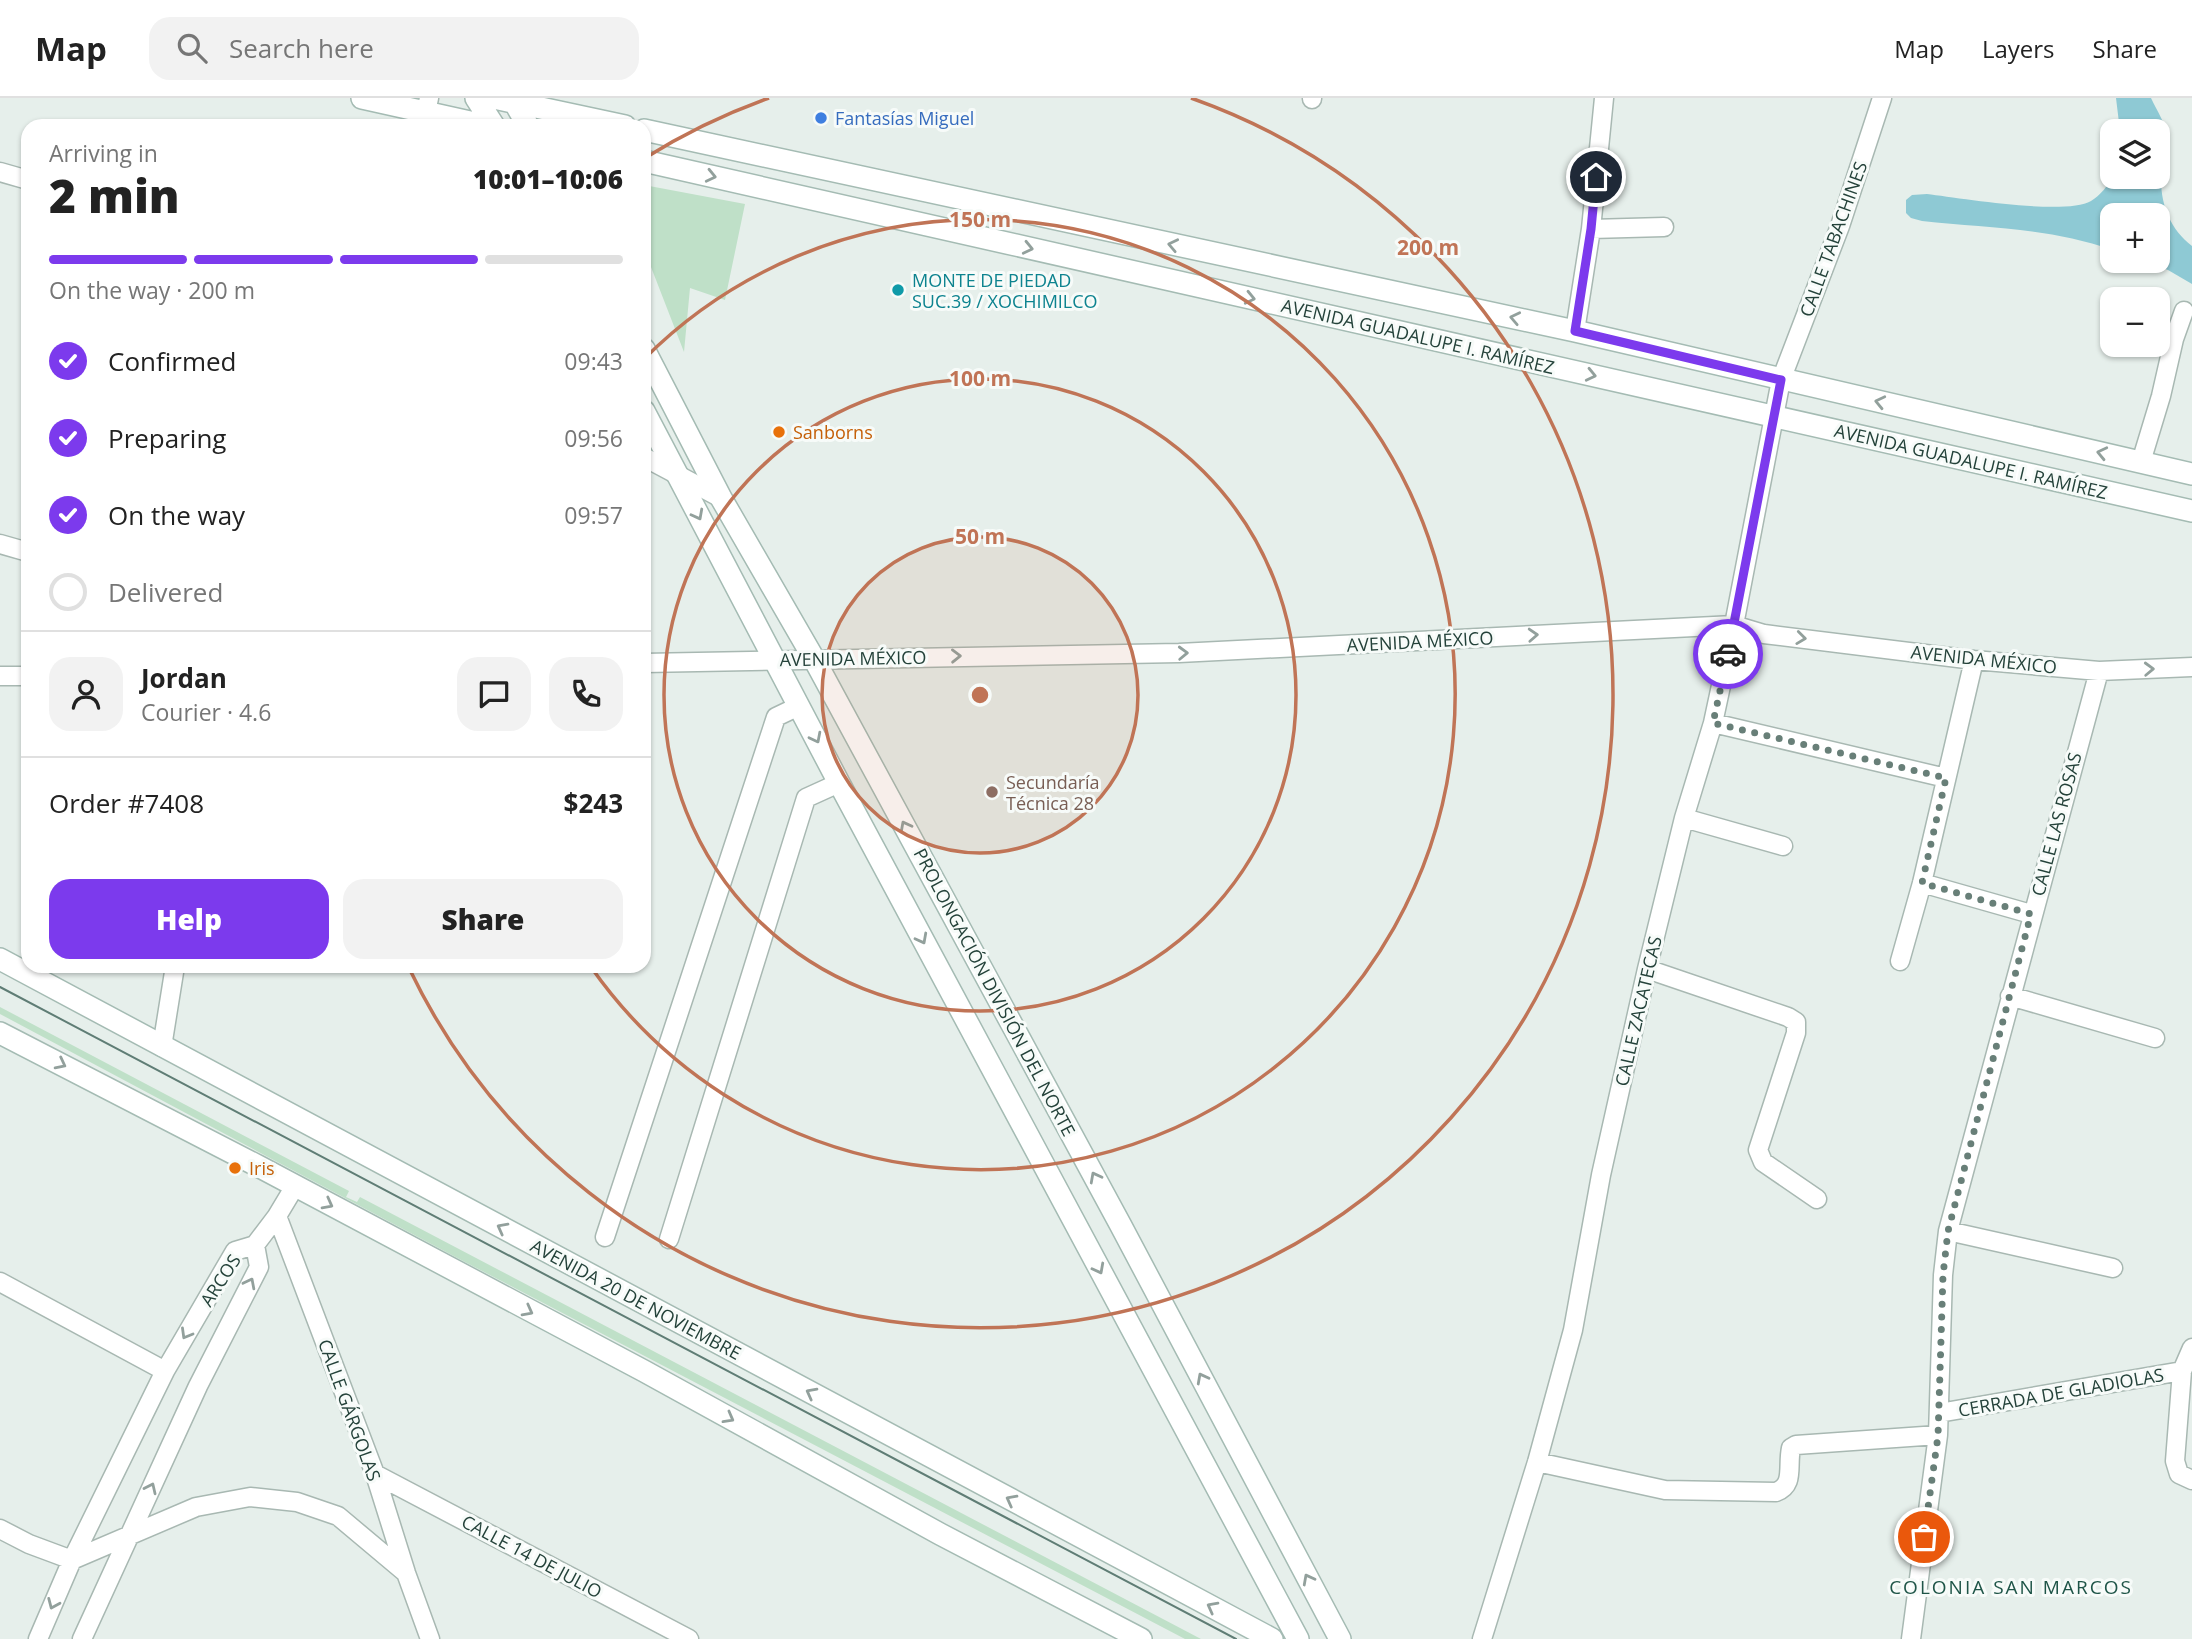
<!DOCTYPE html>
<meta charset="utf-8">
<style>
:root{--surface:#fff;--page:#f2f2f2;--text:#222;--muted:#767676;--line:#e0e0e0;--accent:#7c3aed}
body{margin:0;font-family:"Open Sans",sans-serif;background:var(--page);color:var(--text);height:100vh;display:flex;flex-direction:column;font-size:26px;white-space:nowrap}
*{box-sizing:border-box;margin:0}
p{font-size:23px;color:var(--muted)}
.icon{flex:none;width:38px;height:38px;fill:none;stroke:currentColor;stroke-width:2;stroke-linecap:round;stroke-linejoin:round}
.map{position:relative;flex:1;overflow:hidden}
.details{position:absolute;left:21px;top:21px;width:630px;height:854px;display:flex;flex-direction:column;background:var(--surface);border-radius:21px;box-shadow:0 2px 5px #0004}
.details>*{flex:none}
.fabs{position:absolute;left:2100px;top:21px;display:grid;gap:14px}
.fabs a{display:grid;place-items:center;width:70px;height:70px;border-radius:14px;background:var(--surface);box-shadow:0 2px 5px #0004;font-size:35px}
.pin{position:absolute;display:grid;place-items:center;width:60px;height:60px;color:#fff;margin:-30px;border:4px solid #fff;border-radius:50%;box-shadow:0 2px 7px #0007}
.courier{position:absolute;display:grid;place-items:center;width:70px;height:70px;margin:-35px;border:5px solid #7c3aed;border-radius:50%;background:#fff;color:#222;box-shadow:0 2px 9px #0007}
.head em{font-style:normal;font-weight:800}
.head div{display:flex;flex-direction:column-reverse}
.head{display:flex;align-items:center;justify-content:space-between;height:119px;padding:0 28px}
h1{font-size:46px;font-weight:800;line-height:52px}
.bar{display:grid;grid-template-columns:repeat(4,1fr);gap:10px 7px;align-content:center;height:84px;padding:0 28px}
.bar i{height:9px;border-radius:5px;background:var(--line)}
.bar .current{background:var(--accent)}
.bar p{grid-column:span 4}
.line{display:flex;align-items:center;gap:18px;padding:0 28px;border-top:2px solid var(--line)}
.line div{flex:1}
.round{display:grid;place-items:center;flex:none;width:74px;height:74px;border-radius:21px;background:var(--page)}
ol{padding:0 28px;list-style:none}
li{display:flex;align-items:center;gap:21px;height:77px}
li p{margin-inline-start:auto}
li .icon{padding:7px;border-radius:50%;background:var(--accent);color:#fff;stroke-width:4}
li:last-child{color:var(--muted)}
li i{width:38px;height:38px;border:4px solid var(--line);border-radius:50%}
.action{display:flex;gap:14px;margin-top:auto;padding:14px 28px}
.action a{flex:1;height:80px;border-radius:21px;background:var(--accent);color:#fff;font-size:28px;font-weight:800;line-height:80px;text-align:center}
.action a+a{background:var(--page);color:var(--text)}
header{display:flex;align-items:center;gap:42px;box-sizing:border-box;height:98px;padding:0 35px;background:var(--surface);border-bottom:2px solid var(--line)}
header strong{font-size:33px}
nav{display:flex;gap:38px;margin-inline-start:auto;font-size:24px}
.search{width:490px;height:63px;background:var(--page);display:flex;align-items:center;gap:18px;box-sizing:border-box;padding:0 24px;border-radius:21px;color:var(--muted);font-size:26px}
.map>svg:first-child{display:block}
.green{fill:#bfe0c8}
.water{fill:#8ec9d4}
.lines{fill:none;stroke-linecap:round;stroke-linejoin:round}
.minor-casing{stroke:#a8b8b2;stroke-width:21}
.secondary-casing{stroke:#a4bbb3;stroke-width:24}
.minor{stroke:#fff;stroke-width:18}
.secondary{stroke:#fff;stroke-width:21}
.tram{stroke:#5f7d75;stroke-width:2}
.oneway{stroke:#92a09c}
.done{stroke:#687f78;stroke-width:7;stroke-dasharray:0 12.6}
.route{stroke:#7c3aed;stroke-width:9}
.ring{fill:none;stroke:#c07456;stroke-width:3.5}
.shop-dot{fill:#3f7fe0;stroke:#f7fbf9;stroke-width:2.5}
.culture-dot{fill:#0f9aa8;stroke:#f7fbf9;stroke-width:2.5}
.food-dot{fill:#e8710a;stroke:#f7fbf9;stroke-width:2.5}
.education-dot{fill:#8d6e63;stroke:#f7fbf9;stroke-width:2.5}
.labels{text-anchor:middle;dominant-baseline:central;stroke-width:6;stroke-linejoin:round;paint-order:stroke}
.shop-label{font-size:18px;fill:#366cbe;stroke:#f7fbf9;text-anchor:start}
.street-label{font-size:18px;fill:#24423a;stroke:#f7fbf9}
.culture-label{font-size:18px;fill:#0d838f;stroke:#f7fbf9;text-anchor:start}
.food-label{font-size:18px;fill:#c56008;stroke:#f7fbf9;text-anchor:start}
.education-label{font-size:18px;fill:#785e54;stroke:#f7fbf9;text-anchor:start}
.neighbourhood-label{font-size:19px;letter-spacing:2px;fill:#1f5548;stroke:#f7fbf9}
.centre{fill:#c07456;stroke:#f7fbf9;stroke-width:3.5}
.ring-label{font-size:21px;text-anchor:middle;font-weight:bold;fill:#c07456;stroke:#f7fbf9;stroke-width:6;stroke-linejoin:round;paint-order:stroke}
</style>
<header>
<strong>Map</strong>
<div class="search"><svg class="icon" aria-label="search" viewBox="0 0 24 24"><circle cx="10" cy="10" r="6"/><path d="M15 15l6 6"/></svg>Search here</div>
<nav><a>Map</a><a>Layers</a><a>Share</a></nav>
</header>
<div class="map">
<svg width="2192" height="1541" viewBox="0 0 2192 1541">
<rect width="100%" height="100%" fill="#e6efeb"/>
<path class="green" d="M644,87l101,19 -20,96 -35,-12 -6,64 -40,-103z
M0,909l349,184 -3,6 11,5 3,-5 841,442h-16l-720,-377 -465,-248z"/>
<path class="water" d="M2116,0h35c6,13 16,27 16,41 0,10 -4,18 -5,28 -4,30 5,60 30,79v38l-24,-14 -24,-9h14v-46h-46v35c-62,-22 -125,-22 -190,-29l-11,-3 -5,-5v-13l6,-5 15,-1c33,4 138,22 164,7 9,-5 17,-16 22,-24h45v-46h-38z"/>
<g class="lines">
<g class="minor-casing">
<path id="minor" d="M1312,1v-1
M423,28l6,-28
M0,74l28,8
M1591,131l73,-2
M1575,233l16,-102 13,-131
M644,359l77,41
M2141,364l20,-66 13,-57 10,-28
M0,446l28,8
M644,565l535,-10 555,-28 30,9 210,26 125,11 93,-4
M0,578h28
M1713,625l233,55
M1684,720l99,28
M1922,785l109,31
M1900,863l22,-78 52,-223
M1647,871l141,48 8,5v11l-38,117 5,12 54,37
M2010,898l145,42
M162,949l13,-81
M295,1088l-18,30 98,258 31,99 24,66
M1948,1133l165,37
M605,1139l171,-520 23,-11
M669,1141l137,-441 33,-15
M255,1147l22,-29
M0,1184l165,89
M2192,1250l-10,23 -7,90 4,13 13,6
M1939,1315l243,-42
M1537,1364l128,28 111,2c19,-7 11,-25 15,-44l5,-3 142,-10
M375,1376l314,165
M0,1431l29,15 43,16 124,-53 54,-10 47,5 41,14 68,57
M38,1541l34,-79 93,-189 70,-120 20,-6
M82,1541l116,-253 61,-119 -4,-22
M1482,1541l55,-177 36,-132 28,-155 46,-206 37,-151 29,-95 21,-98 47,-245 59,-154 42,-128
M1911,1541l27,-204 5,-160 5,-44 151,-560"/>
</g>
<g class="secondary-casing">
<path id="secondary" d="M362,0l126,28
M476,0l18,28
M494,0l131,28
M512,0l16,28
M644,32l931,201 617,143
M644,63l1548,350
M644,251l77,149 93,161 306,565 220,415
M644,313l195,372 459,856
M0,861l1272,680
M0,935l260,134 384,204 296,163 201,105"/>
</g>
<use href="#minor" class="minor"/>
<use href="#secondary" class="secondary"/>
<path class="tram" d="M0,889l1236,652"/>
</g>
<defs><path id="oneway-chevron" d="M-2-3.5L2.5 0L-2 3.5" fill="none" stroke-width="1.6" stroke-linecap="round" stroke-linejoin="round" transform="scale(1.75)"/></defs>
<g class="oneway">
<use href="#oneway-chevron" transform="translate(711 78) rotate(13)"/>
<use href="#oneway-chevron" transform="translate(1173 147) rotate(-168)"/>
<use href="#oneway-chevron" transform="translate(1028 150) rotate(13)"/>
<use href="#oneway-chevron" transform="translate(1250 200) rotate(13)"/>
<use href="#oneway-chevron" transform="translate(1515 220) rotate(-168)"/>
<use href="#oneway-chevron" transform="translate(1591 277) rotate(13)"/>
<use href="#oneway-chevron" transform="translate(1880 304) rotate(-167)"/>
<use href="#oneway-chevron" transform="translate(2102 355) rotate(-167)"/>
<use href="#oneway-chevron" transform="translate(698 417) rotate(62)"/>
<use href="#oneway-chevron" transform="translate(1533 537) rotate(-3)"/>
<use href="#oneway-chevron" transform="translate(1801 540) rotate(7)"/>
<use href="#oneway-chevron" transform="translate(1183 555) rotate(-2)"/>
<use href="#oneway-chevron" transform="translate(956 558) rotate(-1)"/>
<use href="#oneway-chevron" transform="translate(2149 571) rotate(-2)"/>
<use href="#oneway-chevron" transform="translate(816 640) rotate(63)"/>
<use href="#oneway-chevron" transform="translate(905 728) rotate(-118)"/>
<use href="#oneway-chevron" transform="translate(922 841) rotate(62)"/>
<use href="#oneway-chevron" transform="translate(61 966) rotate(27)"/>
<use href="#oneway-chevron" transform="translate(1095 1079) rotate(-118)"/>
<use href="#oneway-chevron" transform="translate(328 1106) rotate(28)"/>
<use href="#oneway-chevron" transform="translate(502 1130) rotate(-152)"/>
<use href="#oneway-chevron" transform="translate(1099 1171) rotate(62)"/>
<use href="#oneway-chevron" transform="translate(250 1185) rotate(-63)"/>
<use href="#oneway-chevron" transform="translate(528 1213) rotate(28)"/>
<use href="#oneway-chevron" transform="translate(186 1236) rotate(120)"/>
<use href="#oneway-chevron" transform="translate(1202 1280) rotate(-118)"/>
<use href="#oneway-chevron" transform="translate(811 1295) rotate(-152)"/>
<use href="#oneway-chevron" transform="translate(729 1320) rotate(29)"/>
<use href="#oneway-chevron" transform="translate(151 1390) rotate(-65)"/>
<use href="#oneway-chevron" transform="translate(1011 1402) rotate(-152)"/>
<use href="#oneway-chevron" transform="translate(1308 1481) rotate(-118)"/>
<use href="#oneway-chevron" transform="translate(53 1506) rotate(113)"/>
<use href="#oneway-chevron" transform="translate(1212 1509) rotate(-152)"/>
</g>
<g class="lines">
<path class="done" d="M1728,556l-15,69 233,55 -24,105 109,31 -83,317 -5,44 -5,161 -14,101"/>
<path class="route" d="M1596,79l-5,52 -16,102 206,49 -53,274"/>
</g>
<circle cx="980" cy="597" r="158" fill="#c07456" fill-opacity=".12"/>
<g class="ring">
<circle cx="980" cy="597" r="158"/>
<circle cx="980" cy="597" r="316"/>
<path d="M644 261A475 475 0 1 1 591 869"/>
<path d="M645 60A633 633 0 0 1 769 0M1191 0A633 633 0 1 1 409 870"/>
</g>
<circle class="shop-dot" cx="821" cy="20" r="7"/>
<circle class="culture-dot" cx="898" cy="192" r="7"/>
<g class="food-dot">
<circle cx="779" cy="334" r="7"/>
<circle cx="235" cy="1070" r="7"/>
</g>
<circle class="education-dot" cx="992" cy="694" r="7"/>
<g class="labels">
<g class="shop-label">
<text x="835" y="20">Fantasías Miguel</text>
</g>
<g class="street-label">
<text transform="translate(1833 141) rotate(-70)">CALLE TABACHINES</text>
<text transform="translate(1418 238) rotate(13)">AVENIDA GUADALUPE I. RAMÍREZ</text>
<text transform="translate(1971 363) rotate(13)">AVENIDA GUADALUPE I. RAMÍREZ</text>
<text transform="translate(1420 543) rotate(-3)">AVENIDA MÉXICO</text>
<text transform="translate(853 560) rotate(-1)">AVENIDA MÉXICO</text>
<text transform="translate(1984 561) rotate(6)">AVENIDA MÉXICO</text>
<text transform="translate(2056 726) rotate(-75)">CALLE LAS ROSAS</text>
<text transform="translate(995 894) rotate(62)">PROLONGACIÓN DIVISIÓN DEL NORTE</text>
<text transform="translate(1638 913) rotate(-77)">CALLE ZACATECAS</text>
<text transform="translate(220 1182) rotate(-57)">ARCOS</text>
<text transform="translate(636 1201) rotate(28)">AVENIDA 20 DE NOVIEMBRE</text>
<text transform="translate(2061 1294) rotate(-10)">CERRADA DE GLADIOLAS</text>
<text transform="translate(350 1312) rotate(70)">CALLE GÁRGOLAS</text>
<text transform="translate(532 1458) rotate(28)">CALLE 14 DE JULIO</text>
</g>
<g class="culture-label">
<text x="912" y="182">MONTE DE PIEDAD<tspan x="912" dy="21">SUC.39 / XOCHIMILCO</tspan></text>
</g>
<g class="food-label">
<text x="793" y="334">Sanborns</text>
<text x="249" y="1070">Iris</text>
</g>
<g class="education-label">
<text x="1006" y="684">Secundaría<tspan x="1006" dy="21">Técnica 28</tspan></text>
</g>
<g class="neighbourhood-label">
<text x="2011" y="1489">COLONIA SAN MARCOS</text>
</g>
</g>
<circle cx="980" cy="597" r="10" class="centre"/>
<g class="ring-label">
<text x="980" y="129">150 m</text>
<text x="1428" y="157">200 m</text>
<text x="980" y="288">100 m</text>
<text x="980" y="446">50 m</text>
</g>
</svg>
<div class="fabs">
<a><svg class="icon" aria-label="layers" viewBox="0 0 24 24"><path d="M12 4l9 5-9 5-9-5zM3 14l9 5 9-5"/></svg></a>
<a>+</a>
<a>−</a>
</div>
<div class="pin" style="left:1924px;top:1439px;background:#ea580c"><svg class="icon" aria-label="bag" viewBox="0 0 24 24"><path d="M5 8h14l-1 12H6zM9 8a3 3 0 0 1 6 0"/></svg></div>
<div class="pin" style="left:1596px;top:79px;background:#1f2937"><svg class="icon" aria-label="home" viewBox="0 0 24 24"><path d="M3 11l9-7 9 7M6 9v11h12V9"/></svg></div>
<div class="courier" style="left:1728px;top:556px"><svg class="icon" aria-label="car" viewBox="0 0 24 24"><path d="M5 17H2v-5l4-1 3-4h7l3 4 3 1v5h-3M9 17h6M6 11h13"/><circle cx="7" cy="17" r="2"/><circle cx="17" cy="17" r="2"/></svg></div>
<section class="details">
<div class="head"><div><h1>2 min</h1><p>Arriving in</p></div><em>10:01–10:06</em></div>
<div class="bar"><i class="current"></i><i class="current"></i><i class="current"></i><i></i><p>On the way · 200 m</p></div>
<ol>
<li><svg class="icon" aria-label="check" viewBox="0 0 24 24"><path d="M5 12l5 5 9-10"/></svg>Confirmed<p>09:43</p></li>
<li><svg class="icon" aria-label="check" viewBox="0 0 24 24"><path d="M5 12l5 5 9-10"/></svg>Preparing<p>09:56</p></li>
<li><svg class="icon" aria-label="check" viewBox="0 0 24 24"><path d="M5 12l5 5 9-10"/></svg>On the way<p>09:57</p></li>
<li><i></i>Delivered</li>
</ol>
<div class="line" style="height:126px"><a class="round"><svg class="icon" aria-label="person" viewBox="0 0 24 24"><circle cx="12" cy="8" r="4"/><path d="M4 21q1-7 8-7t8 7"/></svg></a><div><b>Jordan</b><p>Courier · 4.6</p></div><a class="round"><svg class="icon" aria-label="chat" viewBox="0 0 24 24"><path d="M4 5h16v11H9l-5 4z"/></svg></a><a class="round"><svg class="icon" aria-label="phone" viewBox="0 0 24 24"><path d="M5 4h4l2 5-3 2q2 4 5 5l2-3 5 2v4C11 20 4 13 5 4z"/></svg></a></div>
<div class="line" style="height:91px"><div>Order #7408</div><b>$243</b></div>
<div class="action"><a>Help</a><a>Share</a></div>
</section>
</div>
